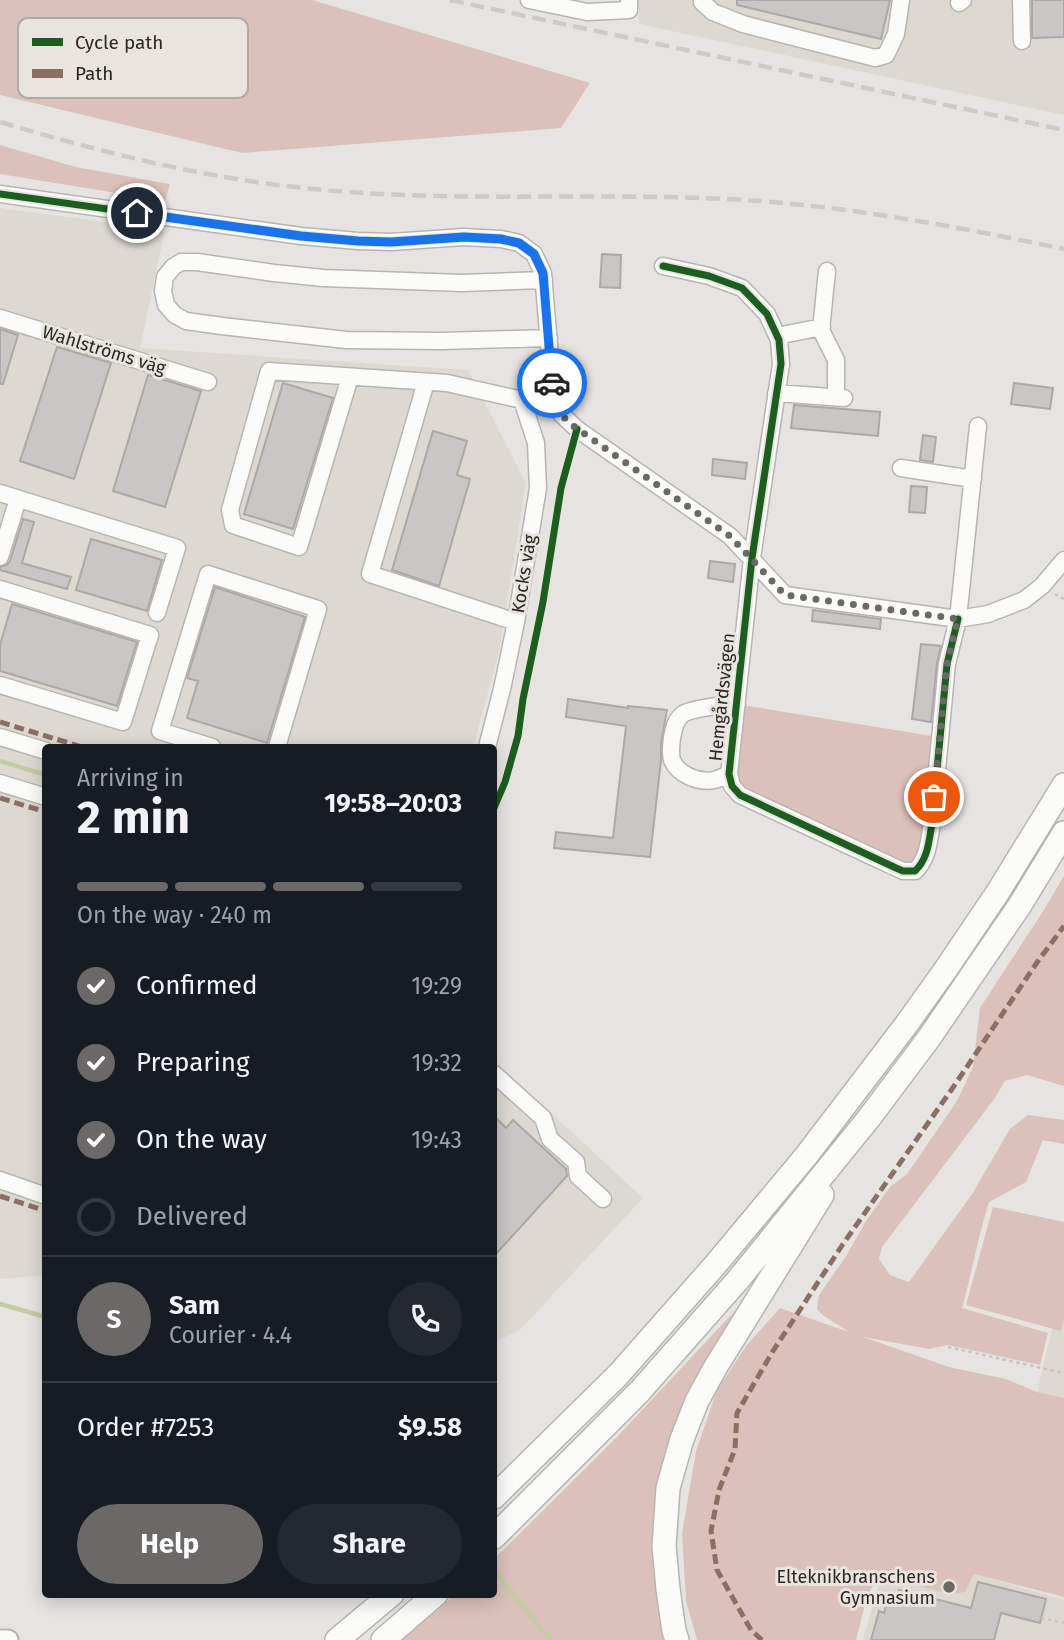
<!DOCTYPE html>
<meta charset="utf-8">
<style>
:root{--surface:#171b24;--page:#242831;--text:#f1f3f6;--muted:#9ea1a6;--line:#363941;--accent:#6b6967}
body{margin:0;font-family:"Fira Sans",sans-serif;background:var(--page);color:var(--text);height:100vh;display:flex;flex-direction:column;font-size:26px;white-space:nowrap}
*{box-sizing:border-box;margin:0}
p{font-size:23px;color:var(--muted)}
.icon{flex:none;width:38px;height:38px;fill:none;stroke:currentColor;stroke-width:2;stroke-linecap:round;stroke-linejoin:round}
.map{position:relative;flex:1;overflow:hidden}
.panel{position:absolute;left:42px;top:744px;width:455px;height:854px;display:flex;flex-direction:column;background:var(--surface);border-radius:7px;box-shadow:0 4px 18px #0003}
.panel>*{flex:none}
.pin{position:absolute;display:grid;place-items:center;width:60px;height:60px;color:#fff;margin:-30px;border:4px solid #fff;border-radius:50%;box-shadow:0 2px 7px #0007}
.courier{position:absolute;display:grid;place-items:center;width:70px;height:70px;margin:-35px;border:5px solid #1a73e8;border-radius:50%;background:#fff;color:#222;box-shadow:0 2px 9px #0007}
.head em{font-style:normal;font-weight:700}
.head div{display:flex;flex-direction:column-reverse}
.head{display:flex;align-items:center;justify-content:space-between;height:119px;padding:0 35px}
h1{font-size:46px;font-weight:700;line-height:52px}
.bar{display:grid;grid-template-columns:repeat(4,1fr);gap:10px 7px;align-content:center;height:84px;padding:0 35px}
.bar i{height:9px;border-radius:5px;background:var(--line)}
.bar .active{background:var(--accent)}
.bar p{grid-column:span 4}
.line{display:flex;align-items:center;gap:18px;padding:0 35px;border-top:2px solid var(--line)}
.line div{flex:1}
.round{display:grid;place-items:center;flex:none;width:74px;height:74px;border-radius:37px;background:var(--page)}
ol{padding:0 35px;list-style:none}
li{display:flex;align-items:center;gap:21px;height:77px}
li p{margin-inline-start:auto}
li .icon{padding:7px;border-radius:50%;background:var(--accent);color:#fff;stroke-width:4}
li:last-child{color:var(--muted)}
li i{width:38px;height:38px;border:4px solid var(--line);border-radius:50%}
.primary-button{display:flex;gap:14px;margin-top:auto;padding:14px 35px}
.primary-button a{flex:1;height:80px;border-radius:42px;background:var(--accent);color:#fff;font-size:28px;font-weight:700;line-height:80px;text-align:center}
.primary-button a+a{background:var(--page);color:var(--text)}
.map>svg:first-child{display:block}
.built{fill:#ddd9d0}
.green{fill:#dcc1ba}
.lines{fill:none;stroke-linecap:round;stroke-linejoin:round}
.stream{stroke:#c3cca3;stroke-width:4.5}
.building{fill:#c9c7c6;stroke:#aba8a6;stroke-width:2}
.minor-casing{stroke:#b7b5b2;stroke-width:19}
.major-casing{stroke:#b7b5b2;stroke-width:23}
.highway-casing{stroke:#b7b5b2;stroke-width:26}
.path{stroke:#c6c5c3;stroke-width:2.5;stroke-dasharray:3.5 3.5;stroke-linecap:butt}
.minor{stroke:#fbfbfa;stroke-width:16}
.major{stroke:#fbfbfa;stroke-width:19}
.highway{stroke:#fbfbfa;stroke-width:23}
.rail{stroke:#cccbca;stroke-width:4.5;stroke-dasharray:14 7;stroke-linecap:butt}
.quiet{stroke:#8d6e63;stroke-width:5;stroke-dasharray:10 5;stroke-linecap:butt}
.cycleway-casing{stroke:#e9e4de;stroke-width:11}
.cycleway{stroke:#1b5e20;stroke-width:7}
.done{stroke:#6b6967;stroke-width:7;stroke-dasharray:0 12.6}
.route{stroke:#1a73e8;stroke-width:9}
.poi-dot{fill:#6b6967;stroke:#e9e4de;stroke-width:2.5}
.labels{text-anchor:middle;dominant-baseline:central;stroke-width:6;stroke-linejoin:round;paint-order:stroke}
.street-label{font-size:18px;fill:#292725;stroke:#e9e4de}
.poi-label{font-size:18px;fill:#292725;stroke:#e9e4de;text-anchor:end}
.key{fill:#e9e4de;stroke:#afaba6;stroke-width:2}
.key-label{font-size:19px;fill:#292725}
</style>
<div class="map">
<svg width="1064" height="1640" viewBox="0 0 1064 1640">
<rect width="100%" height="100%" fill="#e6e4e1"/>
<path class="built" d="M639,0h425v115l-425,-91z
M0,208l165,22 -25,118 328,22 58,113 -27,169 -26,95h-427l-1,528 -45,4z
M494,1060l149,138 -124,133 -25,11z
M1064,1279v119l-27,-6z
M889,1549l175,51v40h-201z"/>
<path class="green" d="M0,0h312l278,83 -29,45 -319,25 -242,-58z
M0,145l76,22 94,17 -5,17 -165,-27z
M742,705l196,32 -12,109 -16,23 -166,-77 -11,-20z
M1064,876v210l-37,-11 -22,6 -10,17 -113,149 -3,12 11,16 19,7 63,-88 38,-65 18,-14 36,5v24l-21,-4 -17,42 -37,20c-11,35 -17,70 -27,106l86,25 -8,32 -92,-20 -19,4 -66,-12 86,30 57,12 31,13 27,6v199l-90,-23 -9,18 -14,2 -56,-14 -20,2 -8,15 -11,43h-159l-11,-39 -4,-67 14,-83 21,-61 30,-45 33,-37 69,24 -25,-16 -7,-7 2,-14 26,-37 21,-37 24,-34 17,-13 50,-73 16,-34 7,-59 62,-95z
M993,1207l71,15v96l-3,13 -95,-26z
M747,1298l-75,146 -3,196h-267l53,-46h39v-35l121,-120z"/>
<g class="lines">
<path class="stream" d="M0,761l46,14
M0,1304l46,13
M497,1574l53,66"/>
</g>
<path class="building" d="M737,0h153l-9,39 -144,-34z
M1032,0h32v37l-32,1z
M602,254l19,1 -1,33 -20,-1z
M0,329l18,6 -15,49h-3z
M57,347l54,16 -37,116 -54,-18z
M148,375l53,16 -36,116 -52,-16z
M283,383l50,15 -40,131 -49,-15z
M1014,383l39,5 -3,21 -39,-5z
M794,405l86,7 -2,24 -87,-8z
M433,431l34,10 -10,34 13,4 -31,107 -47,-16z
M923,435l13,2 -3,25 -13,-2z
M713,459l34,4 -2,16 -33,-4z
M911,486l16,1 -2,26 -16,-1z
M23,519l11,3 -12,41 49,14 -4,12 -67,-19v-3l7,-2 3,-4z
M91,539l71,21 -15,51 -71,-21z
M710,561l25,3 -2,18 -25,-4z
M215,587l90,30 -38,126 -80,-25 11,-37 -11,-3z
M12,604l125,38 -20,64 -117,-35v-26z
M813,610l68,9 -1,10 -68,-8z
M921,644l20,2 -4,17 -6,59 -19,-3z
M568,699l60,9v-2l39,4 -6,33v17l-11,97 -96,-9 2,-16 57,6 13,-112 -60,-9z
M494,1116l12,12 7,-8 53,49 1,7 -73,80z
M978,1582l68,17 -6,24 -39,-10 -7,27h-123l8,-29 5,2 4,-15 8,2 3,-10 72,18z"/>
<g class="lines">
<g class="minor-casing">
<path id="minor" d="M529,0l58,12 42,-2v-10
M702,0v2l11,10 30,12 132,34 11,-3 10,-21 5,-34
M1021,0l1,41
M959,3l4,-3
M0,194l301,42 57,5 33,1 73,-5 37,2 18,4 15,11 9,19 10,120 8,21 16,15 153,107 55,59 173,24 30,-5 36,-14 18,-14 22,-26
M663,266l46,10 33,12 25,26 12,26 2,24 -29,194 -23,216 3,12 8,9 163,76h12c13,-12 14,-30 17,-48l15,-159 11,-45 20,-193
M827,271l-6,59 15,30v37
M544,280l-82,3 -139,-5 -49,-5 -77,-11h-16l-8,5 -8,10 -2,14 3,14 9,10 11,6 36,5 124,14 96,1 107,-3
M0,318l208,64
M777,336l45,-9
M350,377l-51,170 -66,-22 -3,-15 39,-139 178,12 75,17 14,43 2,45 -22,134 -14,67 -15,58
M426,382l-56,192 146,48
M776,393l68,5
M901,468l72,11
M0,493l177,55 -20,65
M0,557l18,-58
M0,589l150,46 -27,87 -123,-37
M0,737l46,14
M212,747l-52,-16 48,-157 110,35 -41,138
M729,774c-5,2 -10,5 -15,6 -15,3 -36,-5 -42,-20 -2,-7 -1,-14 0,-22 2,-9 3,-18 11,-24 7,-5 44,-10 54,-10
M0,783l46,14
M494,1074l49,44 7,21 26,23 2,14 25,23
M0,1180l46,16"/>
</g>
<g class="major-casing">
<path id="major" d="M0,1640h8"/>
</g>
<g class="highway-casing">
<path id="highway" d="M494,1497l124,-122 98,-111 90,-108 100,-131 40,-56 50,-74 68,-110
M494,1537l146,-146 97,-110 132,-163 60,-80 91,-133 44,-72
M337,1640l55,-46
M383,1640l53,-46
M677,1640l-3,-9 -6,-42 -4,-43 4,-58 14,-49 15,-38 18,-33 107,-173"/>
</g>
<path class="path" d="M1055,594l9,5
M948,1347l116,26
M1041,1618l23,5"/>
<use href="#minor" class="minor"/>
<use href="#major" class="major"/>
<use href="#highway" class="highway"/>
<path class="rail" d="M450,0l614,130
M0,122c97,29 195,54 295,65 155,18 310,3 465,14 103,8 203,27 304,48"/>
<path class="quiet" d="M0,722l82,25
M0,798l46,14
M0,1196l46,15
M762,1640l-11,-10 -34,-60 -6,-39 8,-41 16,-41 2,-36 36,-62 70,-107 109,-155 86,-128 26,-35"/>
<g class="cycleway-casing">
<path id="cycleway" d="M0,194l301,42 57,5 33,1 73,-5 37,2 18,4 15,11 9,19 1,7
M663,266l46,10 33,12 25,26 12,26 2,24 -29,194 -23,216 3,12 8,9 156,73 7,3h12c13,-12 14,-30 17,-48l15,-159 11,-45
M494,808l11,-26 13,-46 5,-37 20,-97 18,-114 16,-59"/>
</g>
<use href="#cycleway" class="cycleway"/>
</g>
<g class="lines">
<path class="done" d="M552,383c2,16 6,27 16,39l162,114 55,59 173,24 -11,45 -13,133"/>
<path class="route" d="M137,213l164,23 57,5 33,1 73,-5 37,2 18,4 15,11 9,19 9,110"/>
</g>
<circle class="poi-dot" cx="949" cy="1587" r="7"/>
<g class="labels">
<g class="street-label">
<text transform="translate(104 350) rotate(17)">Wahlströms väg</text>
<text transform="translate(524 574) rotate(-81)">Kocks väg</text>
<text transform="translate(722 697) rotate(-84)">Hemgårdsvägen</text>
</g>
<g class="poi-label">
<text x="935" y="1577">Elteknikbranschens<tspan x="935" dy="21">Gymnasium</tspan></text>
</g>
</g>
<rect x="18" y="18" width="230" height="80" rx="10" class="key"/>
<rect x="32" y="38" width="31" height="8" fill="#1b5e20"/>
<rect x="32" y="69" width="31" height="9" fill="#8d6e63"/>
<g class="key-label">
<text x="75" y="49">Cycle path</text>
<text x="75" y="80">Path</text>
</g>
</svg>
<div class="pin" style="left:934px;top:797px;background:#ea580c"><svg class="icon" aria-label="bag" viewBox="0 0 24 24"><path d="M5 8h14l-1 12H6zM9 8a3 3 0 0 1 6 0"/></svg></div>
<div class="pin" style="left:137px;top:213px;background:#1f2937"><svg class="icon" aria-label="home" viewBox="0 0 24 24"><path d="M3 11l9-7 9 7M6 9v11h12V9"/></svg></div>
<div class="courier" style="left:552px;top:383px"><svg class="icon" aria-label="car" viewBox="0 0 24 24"><path d="M5 17H2v-5l4-1 3-4h7l3 4 3 1v5h-3M9 17h6M6 11h13"/><circle cx="7" cy="17" r="2"/><circle cx="17" cy="17" r="2"/></svg></div>
<section class="panel">
<div class="head"><div><h1>2 min</h1><p>Arriving in</p></div><em>19:58–20:03</em></div>
<div class="bar"><i class="active"></i><i class="active"></i><i class="active"></i><i></i><p>On the way · 240 m</p></div>
<ol>
<li><svg class="icon" aria-label="check" viewBox="0 0 24 24"><path d="M5 12l5 5 9-10"/></svg>Confirmed<p>19:29</p></li>
<li><svg class="icon" aria-label="check" viewBox="0 0 24 24"><path d="M5 12l5 5 9-10"/></svg>Preparing<p>19:32</p></li>
<li><svg class="icon" aria-label="check" viewBox="0 0 24 24"><path d="M5 12l5 5 9-10"/></svg>On the way<p>19:43</p></li>
<li><i></i>Delivered</li>
</ol>
<div class="line" style="height:126px"><b class="round" style="background:var(--accent);color:#fff">S</b><div><b>Sam</b><p>Courier · 4.4</p></div><a class="round"><svg class="icon" aria-label="phone" viewBox="0 0 24 24"><path d="M5 4h4l2 5-3 2q2 4 5 5l2-3 5 2v4C11 20 4 13 5 4z"/></svg></a></div>
<div class="line" style="height:91px"><div>Order #7253</div><b>$9.58</b></div>
<div class="primary-button"><a>Help</a><a>Share</a></div>
</section>
</div>
